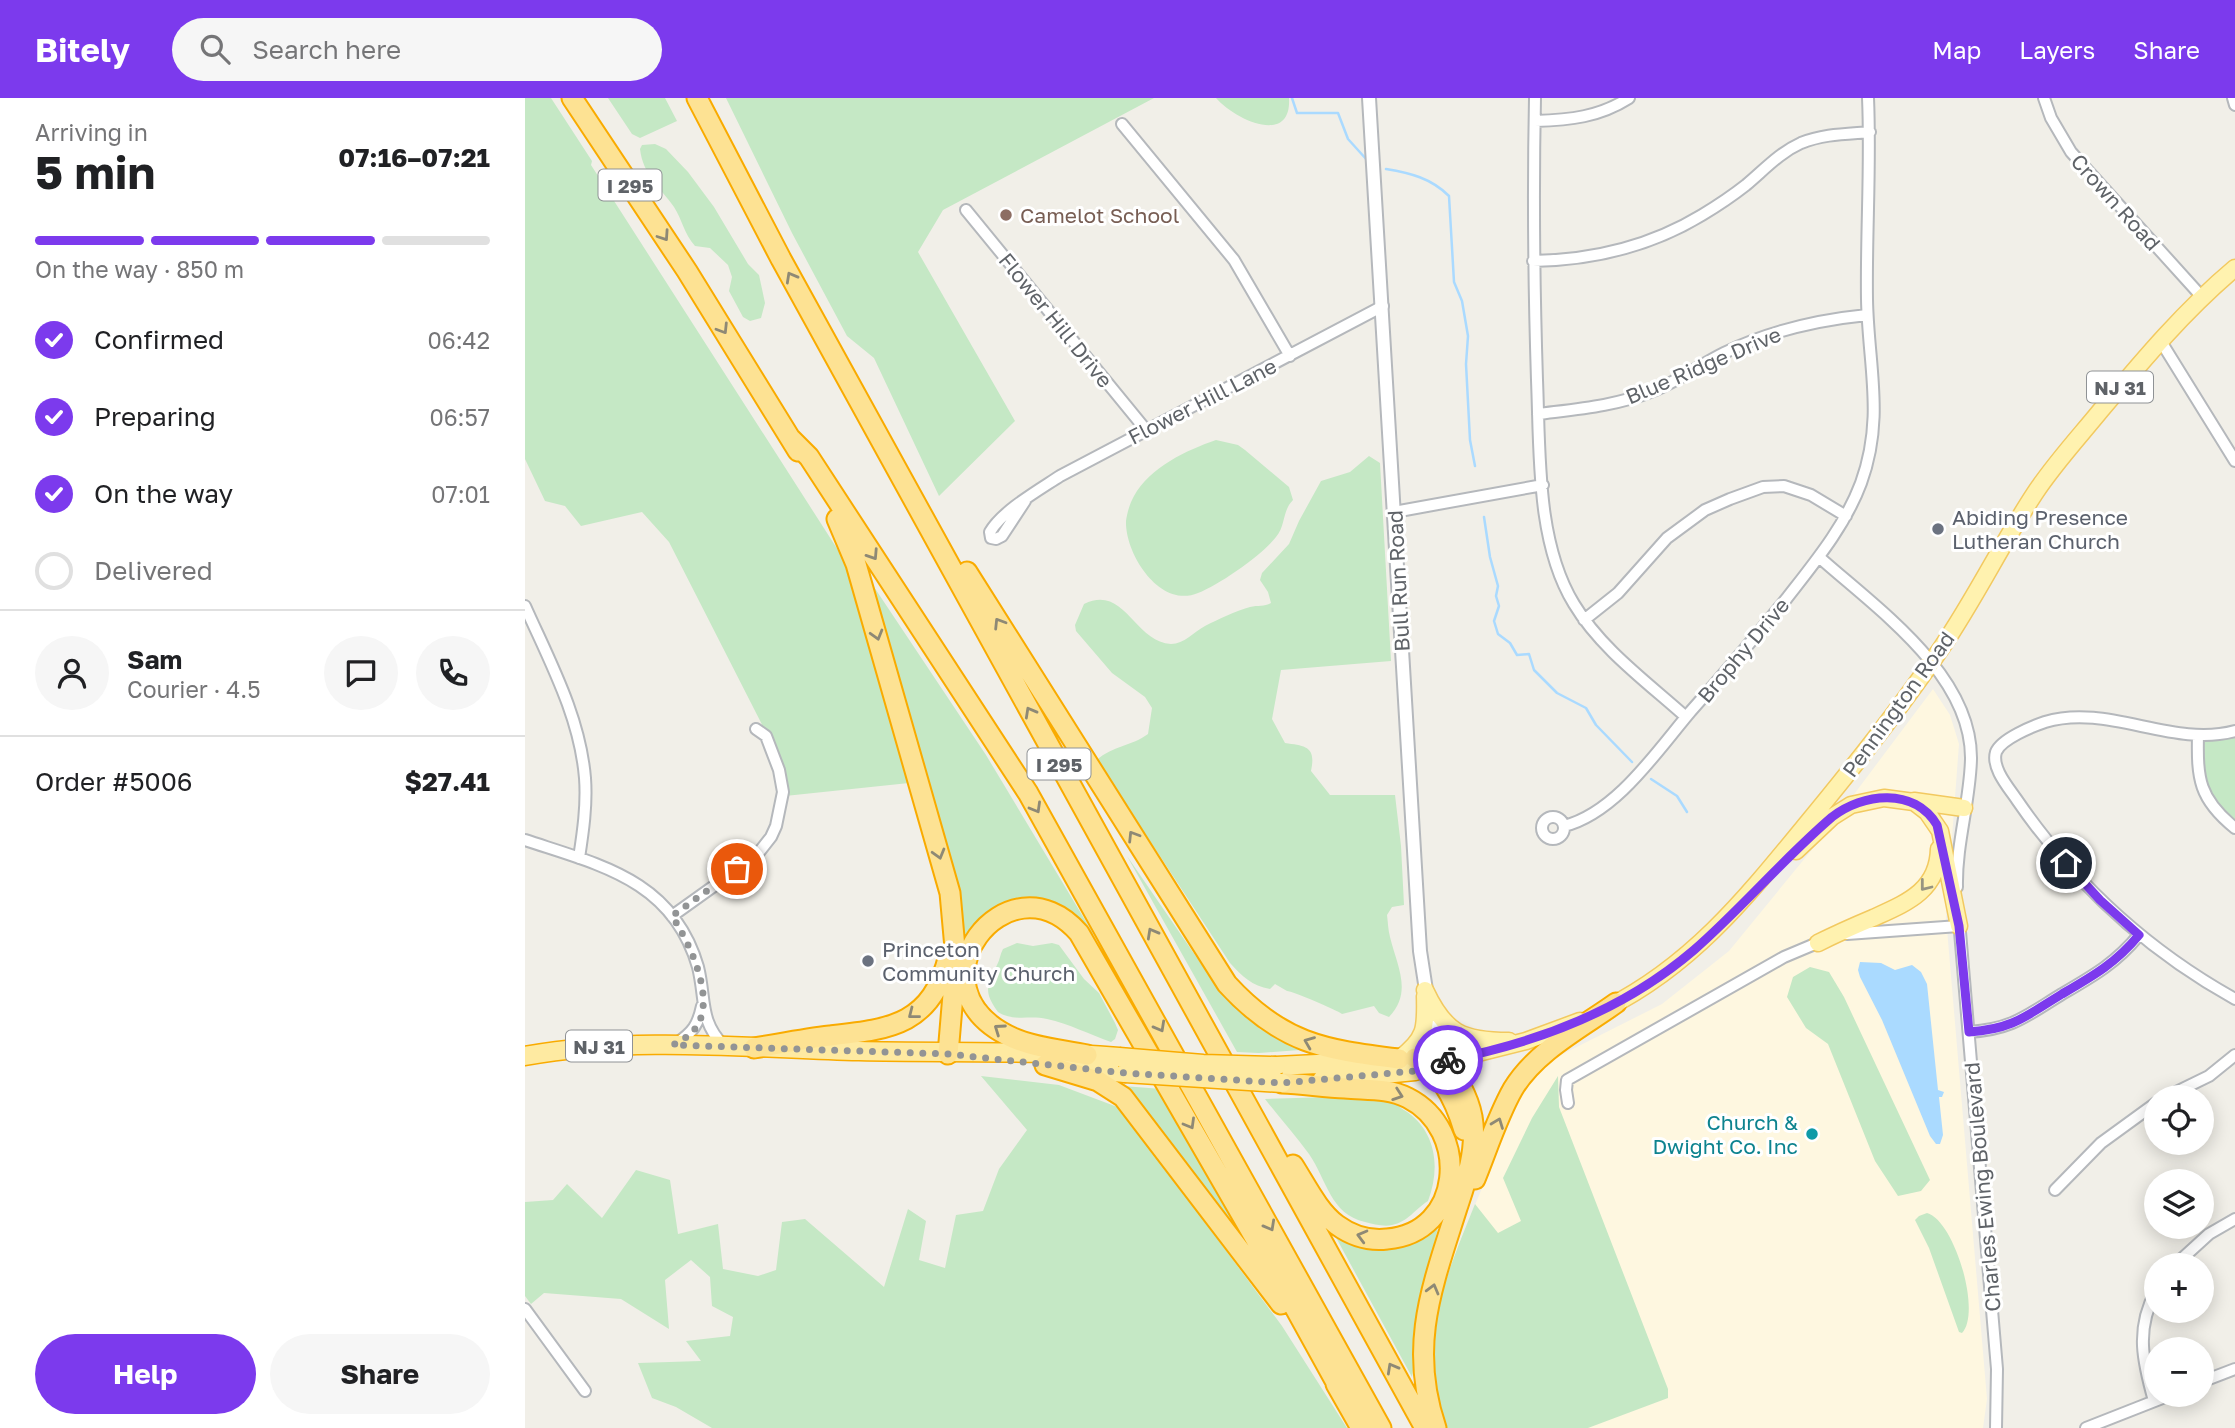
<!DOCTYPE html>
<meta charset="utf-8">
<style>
:root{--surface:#fff;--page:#f6f6f6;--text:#202124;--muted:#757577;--line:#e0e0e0;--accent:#7c3aed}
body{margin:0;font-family:"Golos Text",sans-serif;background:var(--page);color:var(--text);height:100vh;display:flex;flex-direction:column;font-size:26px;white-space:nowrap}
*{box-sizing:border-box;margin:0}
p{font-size:23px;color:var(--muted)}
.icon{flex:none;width:38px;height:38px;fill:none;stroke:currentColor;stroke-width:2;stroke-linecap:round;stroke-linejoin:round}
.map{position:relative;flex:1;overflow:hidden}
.details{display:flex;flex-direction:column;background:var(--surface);width:525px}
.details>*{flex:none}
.tools{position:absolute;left:1619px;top:987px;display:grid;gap:14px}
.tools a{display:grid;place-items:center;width:70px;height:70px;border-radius:50%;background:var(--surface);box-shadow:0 4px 18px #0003;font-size:35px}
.pin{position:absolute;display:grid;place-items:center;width:60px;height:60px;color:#fff;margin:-30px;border:4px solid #fff;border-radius:50%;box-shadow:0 2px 7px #0007}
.courier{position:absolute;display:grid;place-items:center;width:70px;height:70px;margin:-35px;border:5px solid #7c3aed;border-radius:50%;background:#fff;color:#222;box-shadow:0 2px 9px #0007}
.summary em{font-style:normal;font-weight:700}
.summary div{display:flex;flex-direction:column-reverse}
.summary{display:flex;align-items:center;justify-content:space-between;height:119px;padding:0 35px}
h1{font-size:46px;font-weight:700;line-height:52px}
.bar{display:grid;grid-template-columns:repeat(4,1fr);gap:10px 7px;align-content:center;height:84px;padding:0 35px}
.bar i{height:9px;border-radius:5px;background:var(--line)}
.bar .active{background:var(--accent)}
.bar p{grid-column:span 4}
.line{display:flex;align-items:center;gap:18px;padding:0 35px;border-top:2px solid var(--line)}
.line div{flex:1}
.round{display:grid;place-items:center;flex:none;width:74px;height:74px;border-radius:37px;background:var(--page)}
ol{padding:0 35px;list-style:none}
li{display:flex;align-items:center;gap:21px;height:77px}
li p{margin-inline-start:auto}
li .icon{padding:7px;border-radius:50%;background:var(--accent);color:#fff;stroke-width:4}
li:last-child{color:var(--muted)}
li i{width:38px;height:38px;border:4px solid var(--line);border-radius:50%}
.primary-button{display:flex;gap:14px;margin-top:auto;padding:14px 35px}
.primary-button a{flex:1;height:80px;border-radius:42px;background:var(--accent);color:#fff;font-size:28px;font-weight:700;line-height:80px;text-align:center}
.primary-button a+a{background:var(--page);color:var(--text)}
header{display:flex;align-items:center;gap:42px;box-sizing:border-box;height:98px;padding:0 35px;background:var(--accent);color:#fff}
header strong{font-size:33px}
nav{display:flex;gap:38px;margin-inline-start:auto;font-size:24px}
.search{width:490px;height:63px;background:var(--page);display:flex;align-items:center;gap:18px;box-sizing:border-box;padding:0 24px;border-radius:38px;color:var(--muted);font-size:26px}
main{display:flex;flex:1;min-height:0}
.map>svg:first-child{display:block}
.commercial{fill:#fef7e0}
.green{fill:#c5e8c5}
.water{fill:#aadaff}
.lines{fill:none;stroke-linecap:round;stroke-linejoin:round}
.stream{stroke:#aadaff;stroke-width:2.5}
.minor-casing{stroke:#b5b8bc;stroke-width:14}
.tertiary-casing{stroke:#b5b8bc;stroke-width:16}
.primary-casing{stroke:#f2c960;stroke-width:19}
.trunk-casing{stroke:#f9ab00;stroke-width:21}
.motorway-casing{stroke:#f9ab00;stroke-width:23}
.minor{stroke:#fff;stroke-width:10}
.tertiary{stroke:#fff;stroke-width:12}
.primary{stroke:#fff2af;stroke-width:16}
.trunk{stroke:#feeaa1;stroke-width:18}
.motorway{stroke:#fde293;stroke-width:19}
.trunk-bridge-casing{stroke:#f9ab00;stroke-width:21;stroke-linecap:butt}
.trunk-bridge{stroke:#feeaa1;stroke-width:18}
.oneway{stroke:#8e8975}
.oneway2{stroke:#979581}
.done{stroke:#929495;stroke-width:7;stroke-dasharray:0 12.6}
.route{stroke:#7c3aed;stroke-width:9}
.education-dot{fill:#8d6e63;stroke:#fff;stroke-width:2.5}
.worship-dot{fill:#6b7280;stroke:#fff;stroke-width:2.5}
.culture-dot{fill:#0f9aa8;stroke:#fff;stroke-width:2.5}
.labels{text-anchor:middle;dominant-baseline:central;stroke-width:6;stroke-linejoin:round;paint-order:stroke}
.shield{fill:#fff;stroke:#8f9295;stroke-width:2}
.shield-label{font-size:19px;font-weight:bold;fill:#5f6368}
.street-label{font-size:21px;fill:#5f6368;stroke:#fff}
.education-label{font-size:21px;fill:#785e54;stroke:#fff;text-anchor:start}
.worship-label{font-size:21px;fill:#5b616d;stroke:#fff;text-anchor:start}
.culture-label{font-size:21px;fill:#0d838f;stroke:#fff;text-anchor:end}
</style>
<header>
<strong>Bitely</strong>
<div class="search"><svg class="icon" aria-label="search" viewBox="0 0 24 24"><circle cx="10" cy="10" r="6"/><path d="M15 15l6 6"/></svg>Search here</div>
<nav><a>Map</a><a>Layers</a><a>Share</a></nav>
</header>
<main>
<section class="details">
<div class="summary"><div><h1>5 min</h1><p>Arriving in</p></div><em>07:16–07:21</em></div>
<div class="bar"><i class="active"></i><i class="active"></i><i class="active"></i><i></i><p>On the way · 850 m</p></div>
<ol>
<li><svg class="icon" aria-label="check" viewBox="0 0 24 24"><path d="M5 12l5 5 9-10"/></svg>Confirmed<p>06:42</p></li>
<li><svg class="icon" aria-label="check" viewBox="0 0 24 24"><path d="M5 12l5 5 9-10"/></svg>Preparing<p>06:57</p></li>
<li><svg class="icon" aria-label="check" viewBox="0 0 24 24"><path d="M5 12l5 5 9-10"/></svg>On the way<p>07:01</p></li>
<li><i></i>Delivered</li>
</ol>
<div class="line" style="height:126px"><a class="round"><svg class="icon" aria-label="person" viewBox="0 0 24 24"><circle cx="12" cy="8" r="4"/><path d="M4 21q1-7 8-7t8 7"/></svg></a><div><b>Sam</b><p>Courier · 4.5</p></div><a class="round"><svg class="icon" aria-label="chat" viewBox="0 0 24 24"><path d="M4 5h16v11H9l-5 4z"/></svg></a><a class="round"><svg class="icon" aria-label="phone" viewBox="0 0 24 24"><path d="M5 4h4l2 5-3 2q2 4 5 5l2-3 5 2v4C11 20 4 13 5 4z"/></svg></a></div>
<div class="line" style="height:91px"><div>Order #5006</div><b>$27.41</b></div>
<div class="primary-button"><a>Help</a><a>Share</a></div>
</section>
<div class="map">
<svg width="1710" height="1330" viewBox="0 0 1710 1330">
<rect width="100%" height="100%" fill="#f1efe8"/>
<path class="commercial" d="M1408,591l17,26 9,29 -13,173 41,482 -4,29h-539l7,-166 74,-176 28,-27 109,-55 67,-53 90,-110z"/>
<path class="green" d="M0,0h26l41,63 -1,4 254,396 64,222 -124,13 -6,-38 -110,-216 -27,-30 -61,14 -16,-20 -20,-5 -20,-42z
M83,0h57l12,23 -37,17 -8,-4z
M201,0h428l-211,112 -25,42 97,169 -76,75 -65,-138 -27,-22 -55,-103z
M691,0h73c3,49 -55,21 -73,0z
M130,46l11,5 22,23 26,35 34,57 11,11 6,28 -4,15 -11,3 -7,-4 -14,-26 3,-14 -4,-12 -18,-17 -15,-2c-11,-12 -13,-27 -21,-39 -14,-20 -31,-32 -34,-58l2,-4z
M691,342l22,5 7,5 44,37 4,13c-11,11 -7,25 -17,37 -15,19 -56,47 -78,56 -38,16 -73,-39 -72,-72 1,-8 4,-18 8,-25 16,-29 53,-46 82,-56z
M844,358l11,7 11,198 -110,9 -9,49 13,24c22,3 31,4 26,28l19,24h65l6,51 3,59 -12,2 -5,8c1,7 1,15 3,22 7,29 23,55 -1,80l-10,-4 -5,-7 -32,8c-5,-4 -50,-23 -55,-23l-12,-7 -5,5c-18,-3 -28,-13 -40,-26l-133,-203c15,-14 35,-14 51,-26l4,-26 -7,-11 -33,-24 -36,-42 -1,-6 9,-21c41,-20 50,38 87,40 13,0 23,-12 34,-18 14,-7 30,-15 45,-19 8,-2 14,0 21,-4l-3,-11 -8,-12 2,-7 27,-29 10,-23 22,-40 29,-9z
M339,474l122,183 108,180 -17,-13 -45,-22 -48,15 -20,24 -8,-52z
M1710,634v88l-32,-29 -3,-50z
M602,758l92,134 41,39 40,21 -41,3 -22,-1z
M492,845l16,3 19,-3 7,2 25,34 15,14 16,30 3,7 -3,9 -4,3c-22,-8 -42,-18 -64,-23 -18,-4 -33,3 -49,-7 -15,-21 -11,-26 -1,-47 3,-5 3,-11 6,-16z
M1285,869l19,5 15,25 86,183 -9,11 -23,5 -23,-35 -47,-117 -22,-16 -19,-31 6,-20z
M456,978l78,9 61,23 162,218 65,102h-635l-36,-21 -24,-9 -14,-35 63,-2 -15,-20 44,-5 3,-19 -21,-11 -2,-29 -19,-17 -26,20 4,49 -48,-30 -77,-6 -13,11 -6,-8v-94l28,-2 14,-16 35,34 34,-48 34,10 8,54 40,-10 5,45 35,7 18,-6 6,-48 23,-3 79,68 24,-78 18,12 -7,39 26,8 11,-53 27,-4 16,-42 28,-39z
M1033,978l1,31 109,282v9l-80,30h-144c-4,-13 -10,-28 -12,-41 -10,-57 22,-131 43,-183l23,29 23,-12 -18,-43 29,-60z
M598,988l39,3 114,198z
M806,999c17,1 38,-3 54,1 7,2 13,8 19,12 32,20 37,57 24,91 -13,8 -20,21 -36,24 -8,2 -19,-1 -27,-3 -35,-8 -38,-42 -56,-68 -14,-19 -30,-37 -44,-55z
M1402,1115c27,7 55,99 35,120l-3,-1 -30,-84 -14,-28 4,-4z
M915,1121l-15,63 -13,95 -79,-145 37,13z"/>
<path class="water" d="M1335,864l21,1 14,7 17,-5 9,7 6,12 11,106 6,2 -2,5h-3l4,38 -3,9h-4l-6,-8 -48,-116 -22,-43 -2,-7z"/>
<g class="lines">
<path class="stream" d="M767,0l5,15h41l10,26 19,21
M861,71c24,4 45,9 63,27l5,86 8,19 6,35 -2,28 4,76 5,26
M959,419l6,40 8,29 -2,10 3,10 -5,15 4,13 12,9 7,12 12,-1 5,16 23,23 29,15 10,17 36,37
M1126,681l26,17 10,16"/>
<g class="minor-casing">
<path id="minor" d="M1010,0c-2,94 -1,188 2,282 3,72 -1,162 37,224 27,45 73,78 112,113
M1519,0l7,20 20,34 131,145
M1708,0l2,7
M1010,23c35,-1 64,-4 94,-23
M597,26l112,136 56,96
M441,112l180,220
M1008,163c59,-1 118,-15 169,-46 15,-9 30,-19 44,-30 18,-15 33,-32 55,-42 22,-9 45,-9 69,-11
M1635,242l75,121
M1013,316c39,-5 78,-8 115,-23 25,-10 47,-26 71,-38 45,-22 93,-33 143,-38
M500,403l-23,35 -6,3 -5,-1 -1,-6c12,-21 49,-42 70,-56l323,-170
M869,414l149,-27
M1294,459c57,51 153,117 152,202 -1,43 -15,85 -14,128
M0,508c25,56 55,111 60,172 2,27 -2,54 -6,80
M1059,522l34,-27 49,-55 38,-28 25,-11 33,-12 21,-1 27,9 35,21
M1710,633c-63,17 -127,-28 -190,-9 -12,4 -44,17 -49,30 -5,16 13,36 21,48 57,83 130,150 218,199
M1673,637c-1,44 1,64 37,93
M1017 730a11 11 0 1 1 22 0a11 11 0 1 1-22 0Z
M1039,728c52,-13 93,-75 127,-115 33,-37 65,-75 96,-113 28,-36 58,-72 74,-115 24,-66 7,-118 6,-184 -1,-67 4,-134 1,-201
M0,742c75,25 148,40 173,127 8,32 1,54 26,79
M147,818l84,-60 15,-19 5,-11 7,-34 -4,-22 -13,-34 -10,-7
M1434,822l38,449 -1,59
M1322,836l112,-8
M1444,934c44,-3 57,-16 93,-38 31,-18 54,-31 77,-59
M152,945c16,-11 21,-18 25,-37
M1641,999l43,-21 26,-21
M1043,1005l-2,-13 1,-10 217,-123 38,-16
M1530,1092l46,-47 55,-40
M1650,1167l34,-31 26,-15
M0,1211l60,82
M1676,1284l34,-13
M1629,1303c-11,-39 -19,-72 2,-110
M1561,1330l84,-33"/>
</g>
<g class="tertiary-casing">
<path id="tertiary" d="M844,0l51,853 10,65 16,45"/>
</g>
<g class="primary-casing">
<path id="primary" d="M1389,703l50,7
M1271,753l36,-34 19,-12 33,-7 30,4 13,10 13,19 19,95
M1293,845c18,-9 36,-17 55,-25 33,-15 65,-27 66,-69
M900,892c20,43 37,51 84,51
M1082,910c85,-43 138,-109 197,-181 48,-58 96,-118 138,-180 34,-50 60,-104 93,-154 19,-29 44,-56 66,-83 42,-50 84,-100 134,-142
M874,961c27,-20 27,-31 26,-63
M921,963l80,-20 54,-20"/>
</g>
<g class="trunk-casing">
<path id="trunk" d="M0,958c110,-20 223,-8 334,-5 86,2 174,-1 260,6
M751,968l103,-5
M545,970l55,5
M797,982l93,-9 24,-7"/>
</g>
<g class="motorway-casing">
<path id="motorway" d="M47,0l115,173 111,180
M172,0l84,161 644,1169
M266,341l18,18 219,336 353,635
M312,421l19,45 94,329 6,66 -8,95
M442,474l260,412c54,59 96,66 172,75
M229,950c25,-4 50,-9 76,-12 61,-7 102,-11 119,-81
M562,957c-24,-5 -52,-7 -74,-17 -111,-50 -5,-186 66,-105l210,364 54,98
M890,960c26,13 41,45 49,72
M520,967l53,16 25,16 158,207
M757,985c21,1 42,4 63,5 22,2 43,0 63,10 63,32 55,135 -21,141 -18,2 -35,-3 -50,-14 -19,-14 -31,-40 -44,-60
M950,1081c12,-29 22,-62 38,-90 23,-38 68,-61 103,-86
M811,1286l25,44
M911,1330c-28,-82 -4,-141 21,-220 9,-27 19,-55 16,-84 -2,-24 -15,-43 -27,-63"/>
</g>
<use href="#minor" class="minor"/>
<use href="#tertiary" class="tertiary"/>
<use href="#primary" class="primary"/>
<use href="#trunk" class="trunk"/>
<use href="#motorway" class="motorway"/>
<g class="trunk-bridge-casing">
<path id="trunk-bridge" d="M594,959l84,7 73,2
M600,975l157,10"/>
</g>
<use href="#trunk-bridge" class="trunk-bridge"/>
</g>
<defs><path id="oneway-chevron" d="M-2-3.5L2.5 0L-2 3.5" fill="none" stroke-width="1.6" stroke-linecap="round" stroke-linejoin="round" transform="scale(1.75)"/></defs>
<g class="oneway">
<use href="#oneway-chevron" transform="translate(139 138) rotate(56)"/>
<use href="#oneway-chevron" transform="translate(266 179) rotate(-119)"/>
<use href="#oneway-chevron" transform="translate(198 231) rotate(58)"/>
<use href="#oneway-chevron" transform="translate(348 457) rotate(57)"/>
<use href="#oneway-chevron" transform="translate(474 525) rotate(-122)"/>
<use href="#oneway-chevron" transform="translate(352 537) rotate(74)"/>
<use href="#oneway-chevron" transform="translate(505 614) rotate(-119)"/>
<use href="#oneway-chevron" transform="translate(511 710) rotate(60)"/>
<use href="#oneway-chevron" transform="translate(608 738) rotate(-122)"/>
<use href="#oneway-chevron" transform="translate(414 756) rotate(74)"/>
<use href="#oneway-chevron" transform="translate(627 835) rotate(-119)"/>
<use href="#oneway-chevron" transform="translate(388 916) rotate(142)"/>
<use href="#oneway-chevron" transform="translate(635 929) rotate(61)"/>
<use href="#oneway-chevron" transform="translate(474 931) rotate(-145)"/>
<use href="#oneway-chevron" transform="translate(784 944) rotate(-158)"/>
<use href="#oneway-chevron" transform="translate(873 997) rotate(19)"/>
<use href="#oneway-chevron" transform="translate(973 1025) rotate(-69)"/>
<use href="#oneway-chevron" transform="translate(665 1026) rotate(60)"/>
<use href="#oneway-chevron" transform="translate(745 1128) rotate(61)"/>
<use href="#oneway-chevron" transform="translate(837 1138) rotate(-165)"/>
<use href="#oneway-chevron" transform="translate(908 1191) rotate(-75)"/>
<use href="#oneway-chevron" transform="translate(867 1270) rotate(-119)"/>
</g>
<use class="oneway2" href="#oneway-chevron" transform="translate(1400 788) rotate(128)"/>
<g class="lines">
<path class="done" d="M212,771l-65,47c17,26 49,90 19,117 -5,5 -12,9 -18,12l275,9 177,19 157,10 133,-12 33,-11"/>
<path class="route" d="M923,962c89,-17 176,-50 246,-110 48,-42 89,-91 138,-133 31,-24 82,-30 105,8l22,101 10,106c44,-3 57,-16 93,-38 31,-18 54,-31 77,-59l-39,-35 -34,-37"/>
</g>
<circle class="education-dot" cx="481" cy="117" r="7"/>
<g class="worship-dot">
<circle cx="1413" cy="431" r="7"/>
<circle cx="343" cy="863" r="7"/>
</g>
<circle class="culture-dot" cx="1287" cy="1036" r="7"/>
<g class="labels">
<g class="shield">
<rect x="73.5" y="71.5" width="63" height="31" rx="5"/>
<rect x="1562" y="273.5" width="66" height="31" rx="5"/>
<rect x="502.5" y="650.5" width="63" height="31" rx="5"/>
<rect x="41" y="932.5" width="66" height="31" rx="5"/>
</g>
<g class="shield-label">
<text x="105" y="87">I 295</text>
<text x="1595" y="289">NJ 31</text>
<text x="534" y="666">I 295</text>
<text x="74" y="948">NJ 31</text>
</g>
<g class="street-label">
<text transform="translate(1591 104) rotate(48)">Crown Road</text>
<text transform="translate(531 222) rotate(51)">Flower Hill Drive</text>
<text transform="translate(1178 267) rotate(-23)">Blue Ridge Drive</text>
<text transform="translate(677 303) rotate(-27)">Flower Hill Lane</text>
<text transform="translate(873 483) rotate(-93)">Bull Run Road</text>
<text transform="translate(1218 552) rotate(-50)">Brophy Drive</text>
<text transform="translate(1373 606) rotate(-54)">Pennington Road</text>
<text transform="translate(1457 1089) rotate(-95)">Charles Ewing Boulevard</text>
</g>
<g class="education-label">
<text x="495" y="117">Camelot School</text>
</g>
<g class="worship-label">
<text x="1427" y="419">Abiding Presence<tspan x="1427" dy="24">Lutheran Church</tspan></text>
<text x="357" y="851">Princeton<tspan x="357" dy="24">Community Church</tspan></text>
</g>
<g class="culture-label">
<text x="1273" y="1024">Church &amp;<tspan x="1273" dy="24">Dwight Co. Inc</tspan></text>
</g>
</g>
</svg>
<div class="tools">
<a><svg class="icon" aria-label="locate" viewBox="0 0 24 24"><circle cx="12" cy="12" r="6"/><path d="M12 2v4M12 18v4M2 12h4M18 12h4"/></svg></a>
<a><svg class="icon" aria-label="layers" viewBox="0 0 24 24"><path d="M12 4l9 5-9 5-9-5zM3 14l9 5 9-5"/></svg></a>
<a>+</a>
<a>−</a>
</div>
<div class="pin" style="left:212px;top:771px;background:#ea580c"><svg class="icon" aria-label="bag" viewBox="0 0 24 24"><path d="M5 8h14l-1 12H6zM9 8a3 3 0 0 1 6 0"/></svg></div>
<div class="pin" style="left:1541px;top:765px;background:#1f2937"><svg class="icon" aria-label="home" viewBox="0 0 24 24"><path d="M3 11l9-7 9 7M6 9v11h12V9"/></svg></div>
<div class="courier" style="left:923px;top:962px"><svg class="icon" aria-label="bike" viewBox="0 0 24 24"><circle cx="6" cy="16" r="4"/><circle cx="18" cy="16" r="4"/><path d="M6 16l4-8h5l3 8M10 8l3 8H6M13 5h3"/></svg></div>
</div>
</main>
